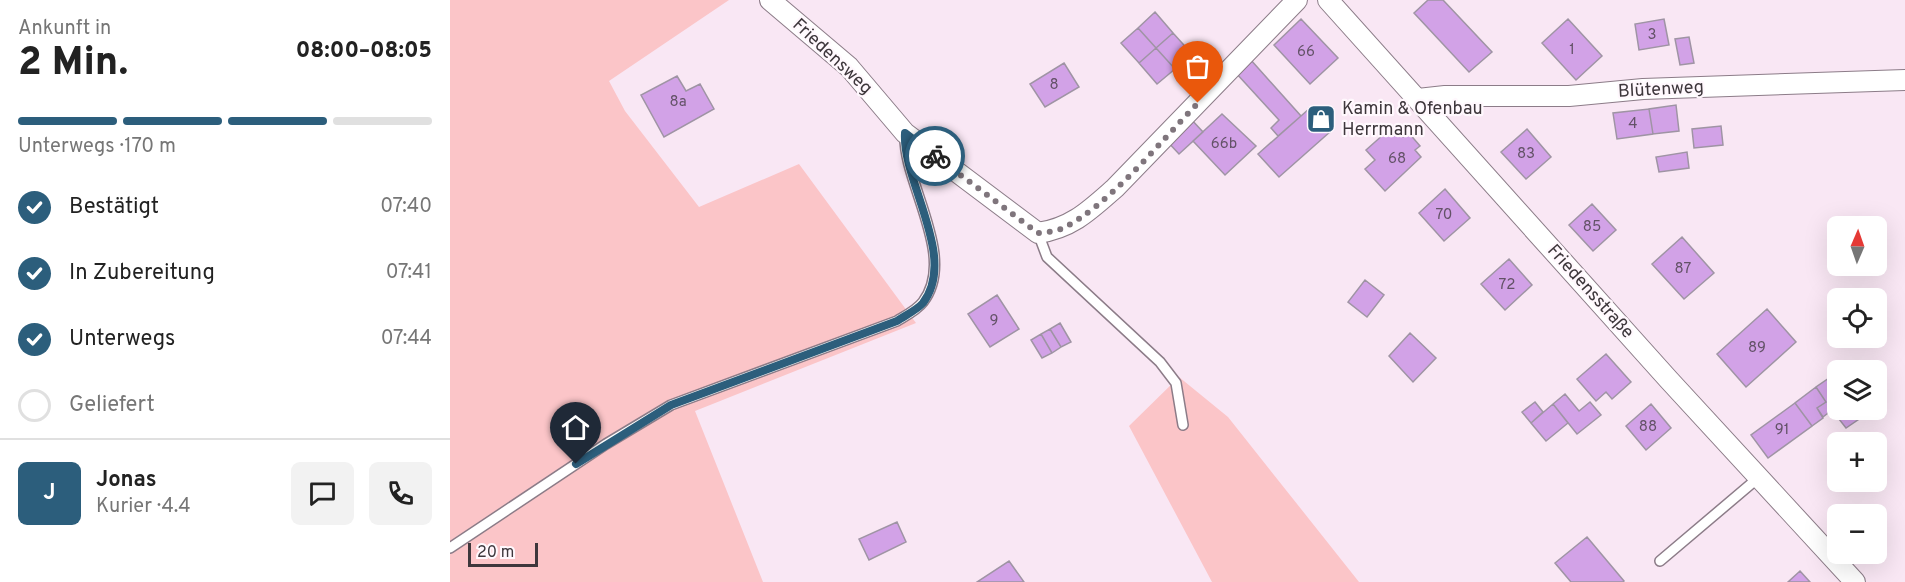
<!DOCTYPE html>
<html lang="de">
<meta charset="utf-8">
<style>
:root{--surface:#fff;--page:#f2f2f2;--text:#222;--muted:#767676;--line:#e0e0e0;--accent:#2c5e7c}
body{margin:0;font-family:Overpass,sans-serif;background:var(--page);color:var(--text);height:100vh;display:flex;flex-direction:column;font-size:22px;white-space:nowrap}
*{box-sizing:border-box;margin:0}
p{font-size:20px;color:var(--muted)}
.icon{flex:none;width:33px;height:33px;fill:none;stroke:currentColor;stroke-width:2;stroke-linecap:round;stroke-linejoin:round}
.map{position:relative;flex:1;overflow:hidden}
.details{display:flex;flex-direction:column;background:var(--surface);width:450px}
.details>*{flex:none}
.needle{width:39px;rotate:2deg}
.buttons{position:absolute;left:1377px;top:216px;display:grid;gap:12px}
.buttons a{display:grid;place-items:center;width:60px;height:60px;border-radius:9px;background:var(--surface);box-shadow:0 6px 24px #0002;font-size:30px}
.scale{position:absolute;left:18px;bottom:15px;width:70px;box-sizing:border-box;padding-left:6px;border:3px solid #3e373c;border-top:0;font-size:16px;line-height:21px;white-space:nowrap;color:#3e373c;-webkit-text-stroke:4px #fff8fd;paint-order:stroke}
.pin{position:absolute;display:grid;place-items:center;width:51px;height:51px;color:#fff;margin:-62px -26px;border-radius:50% 50% 50% 0;rotate:-45deg;box-shadow:0 0 6px #0007}
.pin .icon{rotate:45deg}
.courier{position:absolute;display:grid;place-items:center;width:60px;height:60px;margin:-30px;border:4px solid #2c5e7c;border-radius:50%;background:#fff;color:#222;box-shadow:0 2px 8px #0007}
.headline em{font-style:normal;font-weight:800}
.headline div{display:flex;flex-direction:column-reverse}
.headline{display:flex;align-items:center;justify-content:space-between;height:102px;padding:0 18px}
h1{font-size:39px;font-weight:800;line-height:45px}
.bar{display:grid;grid-template-columns:repeat(4,1fr);gap:9px 6px;align-content:center;height:72px;padding:0 18px}
.bar i{height:8px;border-radius:4px;background:var(--line)}
.bar .selected{background:var(--accent)}
.bar p{grid-column:span 4}
.line{display:flex;align-items:center;gap:15px;padding:0 18px;border-top:2px solid var(--line)}
.line div{flex:1}
.round{display:grid;place-items:center;flex:none;width:63px;height:63px;border-radius:9px;background:var(--page)}
ol{padding:0 18px;list-style:none}
li{display:flex;align-items:center;gap:18px;height:66px}
li p{margin-inline-start:auto}
li .icon{padding:6px;border-radius:50%;background:var(--accent);color:#fff;stroke-width:4}
li:last-child{color:var(--muted)}
li i{width:33px;height:33px;border:3px solid var(--line);border-radius:50%}
main{display:flex;flex:1;min-height:0}
.map>svg:first-child{display:block}
.green{fill:#fbc5c8}
.building{fill:#d2a2e7;stroke:#9f94a4;stroke-width:1.5}
.lines{fill:none;stroke-linecap:round;stroke-linejoin:round}
.service-casing{stroke:#8c7c88;stroke-width:12}
.minor-casing{stroke:#8c7c88;stroke-width:22}
.service{stroke:#fff;stroke-width:9}
.minor{stroke:#fff;stroke-width:20}
.done{stroke:#7f757c;stroke-width:6;stroke-dasharray:0 10.8}
.route{stroke:#2c5e7c;stroke-width:8}
.labels{text-anchor:middle;dominant-baseline:central;stroke-width:4.5;stroke-linejoin:round;paint-order:stroke}
.number-label{font-size:15px;fill:#635267}
.street-label{font-size:18px;fill:#3e373c;stroke:#fff8fd}
.poi-label{font-size:18px;fill:#3e373c;stroke:#fff8fd;text-anchor:start}
</style>
<main>
<section class="details">
<div class="headline"><div><h1>2 Min.</h1><p>Ankunft in</p></div><em>08:00–08:05</em></div>
<div class="bar"><i class="selected"></i><i class="selected"></i><i class="selected"></i><i></i><p>Unterwegs · 170 m</p></div>
<ol>
<li><svg class="icon" aria-label="check" viewBox="0 0 24 24"><path d="M5 12l5 5 9-10"/></svg>Bestätigt<p>07:40</p></li>
<li><svg class="icon" aria-label="check" viewBox="0 0 24 24"><path d="M5 12l5 5 9-10"/></svg>In Zubereitung<p>07:41</p></li>
<li><svg class="icon" aria-label="check" viewBox="0 0 24 24"><path d="M5 12l5 5 9-10"/></svg>Unterwegs<p>07:44</p></li>
<li><i></i>Geliefert</li>
</ol>
<div class="line" style="height:108px"><b class="round" style="background:var(--accent);color:#fff">J</b><div><b>Jonas</b><p>Kurier · 4.4</p></div><a class="round"><svg class="icon" aria-label="chat" viewBox="0 0 24 24"><path d="M4 5h16v11H9l-5 4z"/></svg></a><a class="round"><svg class="icon" aria-label="phone" viewBox="0 0 24 24"><path d="M5 4h4l2 5-3 2q2 4 5 5l2-3 5 2v4C11 20 4 13 5 4z"/></svg></a></div>
</section>
<div class="map">
<svg width="1455" height="582" viewBox="0 0 1455 582">
<rect width="100%" height="100%" fill="#f9e7f4"/>
<path class="green" d="M0,0h279l-120,81 16,30 74,96 100,-43 117,159 -221,88 68,171h-313z
M729,377l49,40 131,165h-147l-83,-156z"/>
<path class="building" d="M978,0h15l49,52 -23,20 -55,-59z
M705,12l18,21 -17,15 -18,-20z
M851,19l37,39 -28,26 -36,-39z
M1118,19l34,37 -26,24 -34,-37z
M1214,19l5,26 -30,5 -4,-26z
M688,28l18,20 -17,15 -18,-20z
M723,33l19,21 -17,15 -19,-21z
M1239,37l5,26 -14,2 -5,-26z
M706,48l19,21 -18,15 -18,-21z
M800,59l51,57 -23,20 -7,-8 8,-8 -43,-47z
M614,63l15,24 -34,20 -15,-23z
M227,76l9,15 14,-7 14,25 -50,28 -23,-42z
M1226,105l3,26 -26,3 -4,-25z
M860,108l21,23 -52,46 -21,-23z
M1199,109l4,25 -36,5 -4,-26z
M772,114l34,32 -31,29 -32,-34z
M740,118l13,14 -24,22 -13,-14z
M943,126l10,11 5,-5 12,14 -5,4 6,7 -36,34 -20,-22 10,-9 -9,-10z
M1271,126l2,19 -29,3 -2,-19z
M1077,129l24,28 -25,22 -25,-27z
M1237,152l2,16 -30,4 -3,-15z
M995,189l25,29 -26,23 -25,-28z
M1142,204l24,26 -23,21 -24,-26z
M1232,237l32,36 -30,26 -32,-35z
M1059,259l23,26 -27,25 -24,-26z
M915,280l19,15 -17,22 -19,-15z
M547,295l22,34 -29,18 -22,-33z
M1317,309l29,33 -50,45 -29,-33z
M610,323l11,19 -10,5 -11,-18z
M600,329l11,18 -9,6 -11,-19z
M960,333l26,25 -23,24 -24,-26z
M591,334l11,19 -10,5 -11,-18z
M1156,354l25,28 -19,17 -6,-7 -10,9 -19,-22z
M1382,376l6,8v26h18l6,7 -16,11 -14,-18 -9,7 -6,-9 9,-6 -10,-15z
M1366,387l10,15 -9,6 6,10 -11,8 -17,-23z
M1115,394l14,17 11,-9 11,13 -24,19 -24,-30z
M1085,402l8,10 -12,11 -9,-11z
M1345,403l17,23 -44,32 -17,-23z
M1103,404l15,19 -22,18 -15,-18z
M1201,404l20,24 -25,22 -20,-24z
M447,522l9,20 -37,18 -10,-21z
M1137,537l37,44 -1,1h-52l-16,-19z
M559,561l15,21h-47z
M1350,571l10,11h-22z"/>
<g class="lines">
<g class="service-casing">
<path id="service" d="M588,233l9,24 113,105 16,21 7,42
M0,548l156,-104 65,-39 226,-84c8,-5 20,-11 26,-19 35,-46 -21,-120 -18,-169
M1210,561l98,-83"/>
</g>
<g class="minor-casing">
<path id="minor" d="M320,0l79,67 56,66 133,100c34,-5 52,-23 77,-45l182,-188
M878,0l341,380 186,202
M968,99l27,-3h124l74,-7 262,-9"/>
</g>
<use href="#service" class="service"/>
<use href="#minor" class="minor"/>
</g>
<g class="lines">
<path class="done" d="M485,156l103,77c7,-1 16,-1 23,-4 47,-22 100,-88 137,-126"/>
<path class="route" d="M126,464l95,-59 226,-84c7,-5 20,-11 26,-18 35,-46 -21,-121 -18,-170l30,23"/>
</g>
<defs>
<g id="shop-square" transform="scale(1.5)"><rect x="-9" y="-9" width="18" height="18" rx="4" fill="#2c5e7c" stroke="#fff8fd"/><path d="M-5-2.5h2.3a2.7 3.5 0 0 1 5.4 0H5L5.5 6h-11ZM-1.5-2.5h3a1.5 2.3 0 0 0-3 0Z" fill="#fff"/></g>
</defs>
<g fill-rule="evenodd">
<use href="#shop-square" x="871" y="119"/>
</g>
<g class="labels">
<g class="number-label">
<text x="1202" y="35">3</text>
<text x="1122" y="50">1</text>
<text x="856" y="52">66</text>
<text x="604" y="85">8</text>
<text x="228" y="102">8a</text>
<text x="1183" y="124">4</text>
<text x="774" y="144">66b</text>
<text x="1076" y="154">83</text>
<text x="947" y="159">68</text>
<text x="994" y="215">70</text>
<text x="1142" y="227">85</text>
<text x="1233" y="269">87</text>
<text x="1057" y="285">72</text>
<text x="544" y="321">9</text>
<text x="1307" y="348">89</text>
<text x="1198" y="427">88</text>
<text x="1332" y="430">91</text>
</g>
<g class="street-label">
<text transform="translate(382 57) rotate(43)">Friedensweg</text>
<text transform="translate(1211 90) rotate(-3)">Blütenweg</text>
<text transform="translate(1140 292) rotate(48)">Friedensstraße</text>
</g>
<g class="poi-label">
<text x="892" y="109">Kamin &amp; Ofenbau<tspan x="892" dy="21">Herrmann</tspan></text>
</g>
</g>
</svg>
<div class="buttons">
<a><svg class="needle" viewBox="-14 -14 28 28"><path d="M0-13l5 13h-10z" fill="#e53935"/><path d="M0 13l5-13h-10z" fill="#767676"/></svg></a>
<a><svg class="icon" aria-label="locate" viewBox="0 0 24 24"><circle cx="12" cy="12" r="6"/><path d="M12 2v4M12 18v4M2 12h4M18 12h4"/></svg></a>
<a><svg class="icon" aria-label="layers" viewBox="0 0 24 24"><path d="M12 4l9 5-9 5-9-5zM3 14l9 5 9-5"/></svg></a>
<a>+</a>
<a>−</a>
</div>
<div class="scale">20 m</div>
<div class="pin" style="left:748px;top:103px;background:#ea580c"><svg class="icon" aria-label="bag" viewBox="0 0 24 24"><path d="M5 8h14l-1 12H6zM9 8a3 3 0 0 1 6 0"/></svg></div>
<div class="pin" style="left:126px;top:464px;background:#1f2937"><svg class="icon" aria-label="home" viewBox="0 0 24 24"><path d="M3 11l9-7 9 7M6 9v11h12V9"/></svg></div>
<div class="courier" style="left:485px;top:156px"><svg class="icon" aria-label="bike" viewBox="0 0 24 24"><circle cx="6" cy="16" r="4"/><circle cx="18" cy="16" r="4"/><path d="M6 16l4-8h5l3 8M10 8l3 8H6M13 5h3"/></svg></div>
</div>
</main>
